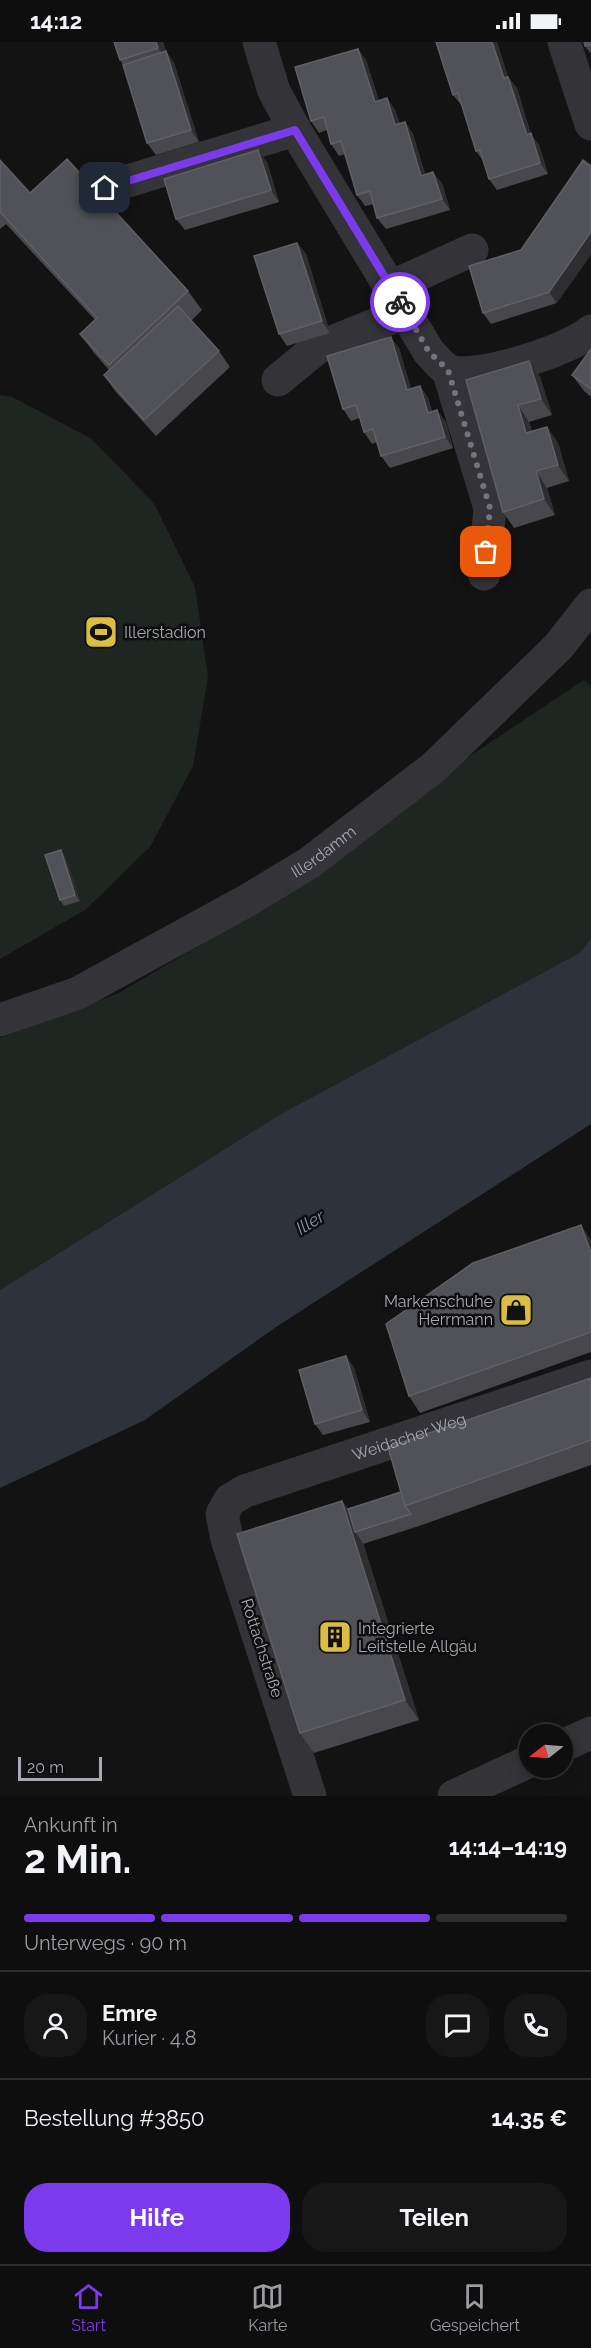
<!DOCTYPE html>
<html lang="de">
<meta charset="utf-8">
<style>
:root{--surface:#0e0e0f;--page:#171718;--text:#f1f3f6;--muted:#9b9c9e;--line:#2e2e2f;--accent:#7c3aed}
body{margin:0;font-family:Raleway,sans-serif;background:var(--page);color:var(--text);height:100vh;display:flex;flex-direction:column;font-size:22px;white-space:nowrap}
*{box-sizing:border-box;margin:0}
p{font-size:20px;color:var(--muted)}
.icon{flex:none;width:33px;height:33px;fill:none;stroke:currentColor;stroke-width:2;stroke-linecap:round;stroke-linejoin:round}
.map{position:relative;height:1754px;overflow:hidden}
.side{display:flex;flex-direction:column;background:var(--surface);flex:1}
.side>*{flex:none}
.needle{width:39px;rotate:253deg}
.buttons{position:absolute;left:519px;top:1682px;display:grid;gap:12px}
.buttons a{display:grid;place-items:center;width:54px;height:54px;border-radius:50%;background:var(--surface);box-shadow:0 3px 15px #0003,0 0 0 2px var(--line);font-size:30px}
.scale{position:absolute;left:18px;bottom:15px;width:84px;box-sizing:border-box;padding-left:6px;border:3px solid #a6a8b3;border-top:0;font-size:16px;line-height:21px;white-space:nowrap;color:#a6a8b3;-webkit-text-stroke:4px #0e0e0f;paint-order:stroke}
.pin{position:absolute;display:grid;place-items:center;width:51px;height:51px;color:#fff;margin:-26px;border-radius:12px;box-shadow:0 3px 9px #0006}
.courier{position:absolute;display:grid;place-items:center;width:60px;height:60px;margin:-30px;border:4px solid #7c3aed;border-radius:50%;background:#fff;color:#222;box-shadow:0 2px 8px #0007}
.overview em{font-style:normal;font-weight:700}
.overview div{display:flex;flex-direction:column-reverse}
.overview{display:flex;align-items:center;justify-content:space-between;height:102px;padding:0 24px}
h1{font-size:39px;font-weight:700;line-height:45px}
.bar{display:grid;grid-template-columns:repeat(4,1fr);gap:9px 6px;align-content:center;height:72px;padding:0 24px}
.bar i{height:8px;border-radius:4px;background:var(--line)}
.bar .on{background:var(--accent)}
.bar p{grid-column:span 4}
.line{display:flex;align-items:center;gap:15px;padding:0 24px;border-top:2px solid var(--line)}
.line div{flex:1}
.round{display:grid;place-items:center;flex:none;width:63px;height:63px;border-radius:24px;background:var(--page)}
.primary-button{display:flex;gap:12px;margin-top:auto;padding:12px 24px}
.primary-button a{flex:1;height:69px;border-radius:24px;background:var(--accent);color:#fff;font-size:24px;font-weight:700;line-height:69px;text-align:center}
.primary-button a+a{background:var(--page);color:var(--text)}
.status{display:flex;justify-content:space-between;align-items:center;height:42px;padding:0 30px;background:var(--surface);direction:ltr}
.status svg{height:16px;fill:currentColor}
.menu{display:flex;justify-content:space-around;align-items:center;height:84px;border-top:2px solid var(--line);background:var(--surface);font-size:16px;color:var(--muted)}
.menu a{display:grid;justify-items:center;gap:3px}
.menu .on{color:var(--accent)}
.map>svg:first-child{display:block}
.green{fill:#1f2621}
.water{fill:#2e333b}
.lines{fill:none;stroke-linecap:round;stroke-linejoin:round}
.minor{stroke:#343438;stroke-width:33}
.wall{fill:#47474c}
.shaded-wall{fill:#2e2e31}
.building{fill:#515257;stroke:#5f5f65;stroke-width:1.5}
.done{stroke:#73747b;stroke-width:6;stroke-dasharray:0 10.8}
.route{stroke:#7c3aed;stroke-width:8}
.labels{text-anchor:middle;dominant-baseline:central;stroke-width:5;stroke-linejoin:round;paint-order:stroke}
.poi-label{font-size:16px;fill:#a6a8b3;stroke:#0e0e0f;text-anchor:start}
.street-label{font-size:16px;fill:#a6a8b3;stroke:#0e0e0f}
.water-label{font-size:18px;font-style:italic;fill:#8191aa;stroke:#0e0e0f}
</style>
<div class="status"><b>14:12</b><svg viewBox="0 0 49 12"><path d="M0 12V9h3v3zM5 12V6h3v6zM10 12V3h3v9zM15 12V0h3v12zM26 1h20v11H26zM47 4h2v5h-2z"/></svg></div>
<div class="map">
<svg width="591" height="1754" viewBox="0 0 591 1754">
<rect width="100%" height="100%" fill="#131314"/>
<path class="green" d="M0,353l12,2 80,42 63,66 40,82 13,90 -15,89 -43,81 -65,63 -85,49z
M584,638l7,6v252l-10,14 -302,163 -279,175v-252l119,-45 125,-74 65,-56z"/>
<path class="water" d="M591,896v186l-315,203 -131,93 -145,68v-198l279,-175 302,-163z"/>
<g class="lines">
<g class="minor">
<path d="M259,0l15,49 21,39 134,222c6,6 13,16 21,19 26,9 120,-21 141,-40"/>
<path d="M564,0l27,82"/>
<path d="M105,146l190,-58"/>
<path d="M391,245l81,-37"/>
<path d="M448,328l42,138 -6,66"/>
<path d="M278,338l39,-32 89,-36"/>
<path id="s1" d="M0,978l78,-27 170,-93 61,-37 124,-95 125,-121 33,-42"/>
<path d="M562,1704l29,-13"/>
<path id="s2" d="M310,1754l-83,-257 -5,-25 8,-14 15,-9 346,-115"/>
<path d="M454,1754l76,-35"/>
</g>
</g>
<path class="wall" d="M114,0h49l3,10 8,11 25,79 -43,13 -9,-12 -24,-78 -3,-5z
M497,0l11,35 9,11 14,47 8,10 9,29 -51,16 -8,-11 -5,-17 -8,-11 -14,-45 -9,-11z
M591,0v12l-6,-8z
M358,7l8,11 13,41 8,-3 8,12 5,14 5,-2 8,12 12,40 17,9 8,27 -64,19 -9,-11 -3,-14 -9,2 -8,-11 -12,-41 -6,2 -8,-12 -4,-14 -8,3 -8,-12z
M0,118l30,33 158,98 14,19 -11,11 28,30 11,16 -74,69 -41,-45 -11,-16 5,-5 -15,-17 -14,-19 15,-14 -89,-96 -6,5z
M267,120l12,40 -94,28 -9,-11z
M297,201l9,11 24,79 -43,13 -8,-12z
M521,208l36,53 -66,21 -8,-11z
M399,306l12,41 9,-3 8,12 4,14 14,10 7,26 -63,20 -9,-12 -4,-14 -5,2 -8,-12 -4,-14 -9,3 -8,-12z
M591,307v48l-7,-6 -12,-16z
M529,319l11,16 12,38 -23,7 3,9 15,-4 11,16 11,38 -22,7 8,27 -41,13 -11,-16 -37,-132z
M65,814l15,45 -16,5 -4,-6z
M591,1198v112l-171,61 -11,-17z
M346,1314l8,12 16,54 -47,13 -8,-11z
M591,1336v87l-172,61 -56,18v-1l56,177 -105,33 -14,-20 42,-232 6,8 53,-17z"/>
<path class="shaded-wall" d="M156,0h7l7,22 -12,-16z
M492,0h5l15,48 -8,-12z
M358,7l8,11 17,54 -8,-12z
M166,9l8,12 25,79 -8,-12z
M508,35l9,11 14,47 8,10 9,29 -8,-11 -13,-28z
M387,56l8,12 9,27 -9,-12z
M405,80l8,12 16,53 -8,-11z
M258,108l9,12 12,40 -8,-12z
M433,130l9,11 8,27 -8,-11z
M591,190v23l-34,48 -8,-11z
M297,201l9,11 24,79 -8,-12z
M391,295l8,11 16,54 -8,-12z
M529,319l11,16 12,38 -11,-16z
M420,344l8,12 8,26 -8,-11z
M518,363l11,17 9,27 -12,-16z
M437,368l9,12 7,26 -8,-11z
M547,385l11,16 11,38 -11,-16z
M536,429l11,17 8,27 -11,-16z
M61,808l4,6 15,45 -5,-6z
M581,1183l10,15v13z
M346,1314l8,12 16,54 -8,-12z
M342,1459l14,20 -1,11 8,11 56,177 -14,-20z"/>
<path class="building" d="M114,0h42l2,6 -38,12z
M436,0h56l12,36 4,-1 19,58 4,-2 9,30 -51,16 -9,-29 -4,1 -18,-58 -5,2z
M584,0h7v3l-6,1z
M358,7l17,53 12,-4 8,27 10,-3 16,54 12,-4 9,27 -65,19 -7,-27 -13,4 -16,-54 -10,3 -7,-27 -13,4 -16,-54z
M166,9l25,79 -44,13 -24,-78z
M258,108l13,40 -95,29 -12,-40z
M67,117l121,132 -79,74 -29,-31 17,-16 -97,-106v-52l30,33z
M583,118l8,6v66l-42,60 -66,21 -14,-47 52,-16z
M297,201l25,78 -43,13 -25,-78z
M178,264l41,45 -75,69 -40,-45z
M391,295l16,53 13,-4 8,27 9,-3 8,27 -64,19 -8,-27 -9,3 -8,-27 -13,4 -16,-53z
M591,307v40l-19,-14z
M529,319l12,38 -23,6 8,28 21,-6 11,38 -22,6 8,28 -41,13 -37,-132z
M61,808l14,45 -15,5 -15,-45z
M581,1183l10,28v79l-182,64 -23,-72 87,-61z
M346,1314l16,54 -47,14 -16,-54z
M591,1336v62l-186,66 -17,-59z
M401,1450l4,14 6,8 -56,18 -7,-23z
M342,1459l63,199 -105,33 -63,-199z"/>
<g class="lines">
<path class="done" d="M400,260l29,50 19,18 42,138 -4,44"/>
<path class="route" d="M105,146l190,-58 105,172"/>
</g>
<defs>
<g id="stadium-square" transform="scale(1.725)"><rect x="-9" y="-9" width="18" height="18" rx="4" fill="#dbbd44" stroke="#0e0e0f"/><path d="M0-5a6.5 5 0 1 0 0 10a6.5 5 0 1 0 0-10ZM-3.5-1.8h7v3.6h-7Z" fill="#111"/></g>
<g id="shop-square" transform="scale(1.725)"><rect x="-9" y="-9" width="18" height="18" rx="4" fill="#dbbd44" stroke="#0e0e0f"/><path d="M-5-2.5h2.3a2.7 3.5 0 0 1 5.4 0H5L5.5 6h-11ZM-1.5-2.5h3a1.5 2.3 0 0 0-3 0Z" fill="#111"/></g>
<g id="building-square" transform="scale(1.725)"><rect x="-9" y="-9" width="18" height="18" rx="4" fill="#dbbd44" stroke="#0e0e0f"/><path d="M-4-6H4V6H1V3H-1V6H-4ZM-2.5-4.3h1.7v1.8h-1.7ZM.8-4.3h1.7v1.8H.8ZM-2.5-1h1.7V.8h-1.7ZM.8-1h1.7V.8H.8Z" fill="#111"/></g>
</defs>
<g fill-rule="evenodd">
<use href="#stadium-square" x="101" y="590"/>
<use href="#shop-square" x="516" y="1268"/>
<use href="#building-square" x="335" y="1595"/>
</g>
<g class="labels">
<g class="poi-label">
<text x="124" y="590">Illerstadion</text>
<text x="493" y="1259" text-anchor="end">Markenschuhe<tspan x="493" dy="18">Herrmann</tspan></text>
<text x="358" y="1586">Integrierte<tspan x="358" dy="18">Leitstelle Allgäu</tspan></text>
</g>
<g class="street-label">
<text stroke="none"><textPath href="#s1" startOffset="366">Illerdamm</textPath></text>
<text stroke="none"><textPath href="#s2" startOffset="502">Weidacher Weg</textPath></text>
<text transform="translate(262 1606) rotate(72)">Rottachstraße</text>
</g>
<g class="water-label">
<text transform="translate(310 1180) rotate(-31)">Iller</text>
</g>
</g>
</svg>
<div class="buttons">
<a><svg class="needle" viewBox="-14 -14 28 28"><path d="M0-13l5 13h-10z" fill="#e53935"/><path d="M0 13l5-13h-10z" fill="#9b9c9e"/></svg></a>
</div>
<div class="scale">20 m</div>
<div class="pin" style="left:486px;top:510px;background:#ea580c"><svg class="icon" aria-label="bag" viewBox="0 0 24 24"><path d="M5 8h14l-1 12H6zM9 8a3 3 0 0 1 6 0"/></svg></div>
<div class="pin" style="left:105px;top:146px;background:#1f2937"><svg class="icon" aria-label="home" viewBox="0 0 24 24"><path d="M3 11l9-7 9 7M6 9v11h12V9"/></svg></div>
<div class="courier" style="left:400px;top:260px"><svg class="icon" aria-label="bike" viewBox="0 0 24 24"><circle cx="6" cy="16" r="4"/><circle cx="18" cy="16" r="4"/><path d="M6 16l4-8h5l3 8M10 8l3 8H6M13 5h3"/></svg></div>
</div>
<section class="side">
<div class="overview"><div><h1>2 Min.</h1><p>Ankunft in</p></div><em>14:14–14:19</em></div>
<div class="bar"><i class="on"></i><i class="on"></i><i class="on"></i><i></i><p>Unterwegs · 90 m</p></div>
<div class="line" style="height:108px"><a class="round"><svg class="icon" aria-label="person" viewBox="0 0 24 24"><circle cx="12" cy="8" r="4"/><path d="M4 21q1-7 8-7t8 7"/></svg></a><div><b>Emre</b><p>Kurier · 4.8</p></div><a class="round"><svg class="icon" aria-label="chat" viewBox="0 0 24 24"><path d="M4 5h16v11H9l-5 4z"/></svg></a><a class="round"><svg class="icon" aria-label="phone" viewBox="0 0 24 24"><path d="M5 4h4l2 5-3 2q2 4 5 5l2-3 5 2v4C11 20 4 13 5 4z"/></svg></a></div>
<div class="line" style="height:78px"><div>Bestellung #3850</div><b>14.35 €</b></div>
<div class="primary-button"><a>Hilfe</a><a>Teilen</a></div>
</section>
<nav class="menu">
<a class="on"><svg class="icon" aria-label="home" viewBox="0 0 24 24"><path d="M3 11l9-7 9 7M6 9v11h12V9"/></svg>Start</a>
<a><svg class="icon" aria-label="map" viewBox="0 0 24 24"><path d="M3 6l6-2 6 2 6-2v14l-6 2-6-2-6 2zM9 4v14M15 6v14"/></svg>Karte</a>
<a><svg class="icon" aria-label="saved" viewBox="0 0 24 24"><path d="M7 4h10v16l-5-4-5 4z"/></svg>Gespeichert</a>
</nav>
